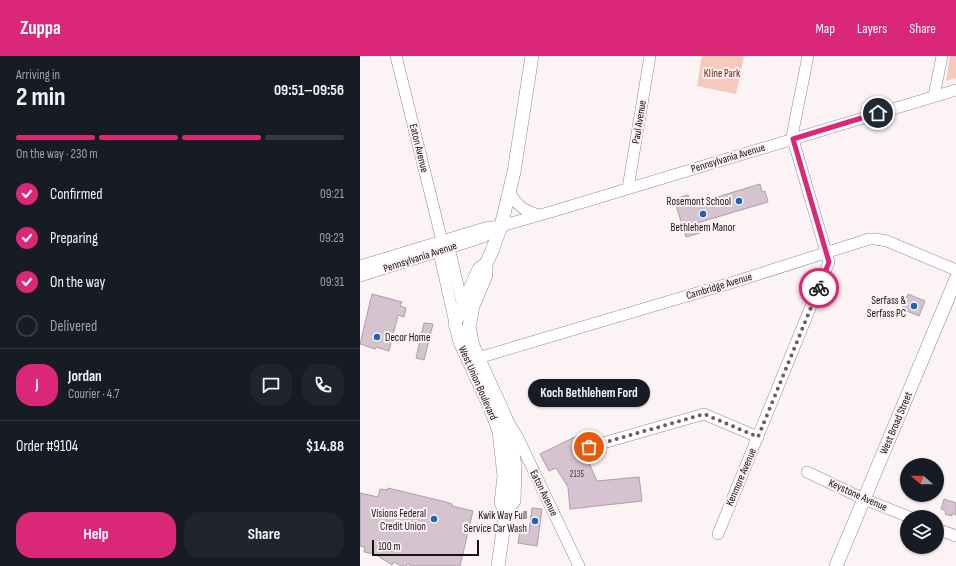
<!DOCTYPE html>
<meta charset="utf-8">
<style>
:root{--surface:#171b24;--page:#20242c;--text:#f1f3f6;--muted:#9ea1a6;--line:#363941;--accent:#db2777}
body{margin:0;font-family:"Sofia Sans Condensed",sans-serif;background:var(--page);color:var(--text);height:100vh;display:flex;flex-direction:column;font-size:15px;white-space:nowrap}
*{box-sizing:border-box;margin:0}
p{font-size:13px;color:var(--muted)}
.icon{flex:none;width:22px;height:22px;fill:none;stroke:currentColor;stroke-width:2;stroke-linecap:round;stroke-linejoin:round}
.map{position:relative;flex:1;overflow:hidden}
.panel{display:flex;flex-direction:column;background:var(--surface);width:360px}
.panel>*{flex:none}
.needle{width:26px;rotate:290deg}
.tools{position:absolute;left:540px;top:402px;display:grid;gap:8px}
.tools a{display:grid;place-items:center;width:44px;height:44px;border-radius:50%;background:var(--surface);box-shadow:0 1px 3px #0004;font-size:20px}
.scale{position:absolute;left:12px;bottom:10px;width:107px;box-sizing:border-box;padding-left:4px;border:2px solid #181012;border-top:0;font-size:11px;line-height:14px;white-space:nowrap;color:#181012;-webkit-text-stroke:3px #fcf3f5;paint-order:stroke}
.pin{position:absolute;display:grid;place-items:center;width:34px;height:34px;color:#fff;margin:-17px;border:2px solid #fff;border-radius:50%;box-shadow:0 1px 4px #0007}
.courier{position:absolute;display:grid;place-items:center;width:40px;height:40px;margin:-20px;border:3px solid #db2777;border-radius:50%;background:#fff;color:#222;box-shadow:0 1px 5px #0007}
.bubble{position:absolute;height:28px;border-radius:14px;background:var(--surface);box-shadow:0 1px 3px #0004;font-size:13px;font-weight:700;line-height:28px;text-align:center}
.headline em{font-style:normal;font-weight:700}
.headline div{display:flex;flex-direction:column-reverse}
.headline{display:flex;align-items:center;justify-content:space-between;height:68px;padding:0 16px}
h1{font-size:26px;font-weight:700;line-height:30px}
.bar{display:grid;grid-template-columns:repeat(4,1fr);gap:6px 4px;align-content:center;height:48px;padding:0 16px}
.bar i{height:5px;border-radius:3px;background:var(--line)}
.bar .selected{background:var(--accent)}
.bar p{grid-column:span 4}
.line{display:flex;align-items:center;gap:10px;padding:0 16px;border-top:1px solid var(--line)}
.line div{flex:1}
.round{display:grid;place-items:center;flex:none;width:42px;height:42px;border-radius:16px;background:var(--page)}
ol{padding:0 16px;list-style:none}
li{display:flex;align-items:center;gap:12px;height:44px}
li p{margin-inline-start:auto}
li .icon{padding:4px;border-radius:50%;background:var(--accent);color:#fff;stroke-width:4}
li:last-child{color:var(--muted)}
li i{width:22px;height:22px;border:2px solid var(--line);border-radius:50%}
.button{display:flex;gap:8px;margin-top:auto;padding:8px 16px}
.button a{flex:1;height:46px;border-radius:16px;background:var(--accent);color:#fff;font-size:16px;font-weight:700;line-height:46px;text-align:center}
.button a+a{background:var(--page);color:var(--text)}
header{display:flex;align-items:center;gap:24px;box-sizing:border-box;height:56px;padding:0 20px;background:var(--accent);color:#fff}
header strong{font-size:19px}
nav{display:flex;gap:22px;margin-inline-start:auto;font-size:14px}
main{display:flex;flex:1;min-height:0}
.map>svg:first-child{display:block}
.green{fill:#f6c9ba}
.building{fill:#d6c3d0;stroke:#af9da9}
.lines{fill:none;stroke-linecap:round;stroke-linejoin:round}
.minor-casing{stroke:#9b858b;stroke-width:12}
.major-casing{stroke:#9b858b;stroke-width:14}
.minor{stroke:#fff;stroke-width:11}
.major{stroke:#fff;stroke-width:13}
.done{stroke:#685f61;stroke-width:4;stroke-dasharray:0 7.2}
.route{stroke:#db2777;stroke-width:5}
.poi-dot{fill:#2064b5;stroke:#fcf3f5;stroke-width:1.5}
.labels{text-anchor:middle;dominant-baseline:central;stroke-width:4;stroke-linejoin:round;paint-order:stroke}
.number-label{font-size:9px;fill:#483d42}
.park-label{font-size:11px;fill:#651e01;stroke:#fcf3f5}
.street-label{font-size:11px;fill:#181012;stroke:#fcf3f5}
.poi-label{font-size:11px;fill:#181012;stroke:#fcf3f5;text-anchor:end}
</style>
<header>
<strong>Zuppa</strong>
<nav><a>Map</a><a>Layers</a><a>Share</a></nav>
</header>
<main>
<section class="panel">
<div class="headline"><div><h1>2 min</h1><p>Arriving in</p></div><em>09:51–09:56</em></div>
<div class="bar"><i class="selected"></i><i class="selected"></i><i class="selected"></i><i></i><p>On the way · 230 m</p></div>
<ol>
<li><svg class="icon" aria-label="check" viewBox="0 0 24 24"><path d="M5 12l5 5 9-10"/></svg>Confirmed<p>09:21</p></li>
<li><svg class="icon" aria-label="check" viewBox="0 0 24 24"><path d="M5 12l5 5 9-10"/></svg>Preparing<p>09:23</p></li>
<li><svg class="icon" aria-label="check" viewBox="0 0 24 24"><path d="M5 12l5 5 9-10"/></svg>On the way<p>09:31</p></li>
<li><i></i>Delivered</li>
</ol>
<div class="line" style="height:72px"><b class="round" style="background:var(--accent);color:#fff">J</b><div><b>Jordan</b><p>Courier · 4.7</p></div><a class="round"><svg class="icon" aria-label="chat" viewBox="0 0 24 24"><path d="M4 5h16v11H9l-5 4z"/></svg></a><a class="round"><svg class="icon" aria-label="phone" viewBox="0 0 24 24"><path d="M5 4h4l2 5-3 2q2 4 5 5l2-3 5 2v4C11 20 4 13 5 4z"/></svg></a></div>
<div class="line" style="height:52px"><div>Order #9104</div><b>$14.88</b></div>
<div class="button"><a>Help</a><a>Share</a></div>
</section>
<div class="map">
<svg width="596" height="510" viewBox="0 0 596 510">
<rect width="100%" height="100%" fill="#fcf3f5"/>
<path class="green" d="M342,0h42l-8,38 -39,-8z
M590,0h6v22l-10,3z"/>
<path class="building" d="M400,128l2,8 3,-1 3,11 -71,21 3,10 -14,4 -12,-38 14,-4 3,10z
M12,238l30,8 -2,4 6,2 -2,9 -6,-2 -9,36 -13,-4 -1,2 -15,-5z
M548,238l17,7 -6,15 -17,-7z
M64,267l9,1 -9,36 -8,-2z
M217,380l20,45 42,-4 3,24 -72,8 -2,-22 -12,-19 -7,3 -9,-17z
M28,432l58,14 6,2v2l21,5 -13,55h-49l-3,-2 -2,2h-5l-7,-4 -2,3 -17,-11 -11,-2 1,-5 -5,-1v-53l18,4 2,-8 8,1z
M584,443l12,4v12l-4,-2v3l-7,-2 1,-3 -5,-2z
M172,452l10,1 -5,37 -19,-3 2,-12 9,1z"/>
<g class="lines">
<g class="minor-casing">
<path id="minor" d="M36,0l46,185 7,7 15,63
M574,40l8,-40
M268,132l22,-132
M149,135c7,14 15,20 30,24
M81,189l-2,7 16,71
M0,210l125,-38 16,-2 53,-15 402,-121
M0,220l89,-28 34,-11 12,-8
M118,302l256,-76 135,-43h6l12,2 69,29
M149,367l9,15 61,128
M229,391l115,-33 54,23
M447,416l57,27 45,18
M577,473l19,7
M358,478l111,-272 -37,-126 16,-80"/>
</g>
<g class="major-casing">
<path id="major" d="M126,208l-7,5 -24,54 5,19 30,65 9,24 5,45 -3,27 5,7
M138,510l8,-56 8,-9 1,-34 -2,-15 -6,-31 -34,-75 -4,-19 4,-21 13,-31v-11l6,-13 9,-25 13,-54 18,-116
M476,510l120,-287"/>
</g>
<use href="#minor" class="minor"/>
<use href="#major" class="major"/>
</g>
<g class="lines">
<path class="done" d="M229,391l115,-33 54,23 61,-149"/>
<path class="route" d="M459,232l10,-26 -36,-123 85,-26"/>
</g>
<g class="poi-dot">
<circle cx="379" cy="145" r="4"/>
<circle cx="343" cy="158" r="4"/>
<circle cx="554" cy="250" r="4"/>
<circle cx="17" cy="281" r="4"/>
<circle cx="74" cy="463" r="4"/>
<circle cx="175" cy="465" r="4"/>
</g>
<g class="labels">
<g class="number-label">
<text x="217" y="418">2135</text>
</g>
<g class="park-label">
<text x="362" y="17">Kline Park</text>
</g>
<g class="street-label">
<text transform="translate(279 66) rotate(-81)">Paul Avenue</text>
<text transform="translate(59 92) rotate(76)">Eaton Avenue</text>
<text transform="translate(368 102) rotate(-17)">Pennsylvania Avenue</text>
<text transform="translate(60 201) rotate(-18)">Pennsylvania Avenue</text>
<text transform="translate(359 230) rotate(-17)">Cambridge Avenue</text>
<text transform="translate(118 327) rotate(66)">West Union Boulevard</text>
<text transform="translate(536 367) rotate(-67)">West Broad Street</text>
<text transform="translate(381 421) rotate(-67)">Kenmore Avenue</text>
<text transform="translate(184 437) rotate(64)">Eaton Avenue</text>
<text transform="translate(498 439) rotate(24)">Keystone Avenue</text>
</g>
<g class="poi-label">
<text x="371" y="145">Rosemont School</text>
<text x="343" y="171" text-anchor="middle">Bethlehem Manor</text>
<text x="546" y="244">Serfass &amp;<tspan x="546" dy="13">Serfass PC</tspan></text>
<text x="25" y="281" text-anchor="start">Decor Home</text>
<text x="66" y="457">Visions Federal<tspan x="66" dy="13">Credit Union</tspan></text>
<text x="167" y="459">Kwik Way Full<tspan x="167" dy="13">Service Car Wash</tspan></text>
</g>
</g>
</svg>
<div class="tools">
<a><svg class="needle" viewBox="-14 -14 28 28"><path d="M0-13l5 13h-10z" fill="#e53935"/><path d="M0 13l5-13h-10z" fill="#9ea1a6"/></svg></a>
<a><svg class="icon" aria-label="layers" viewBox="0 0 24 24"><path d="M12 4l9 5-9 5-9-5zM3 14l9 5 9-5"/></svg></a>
</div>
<div class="scale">100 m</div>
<div class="pin" style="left:229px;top:391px;background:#ea580c"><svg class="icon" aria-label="bag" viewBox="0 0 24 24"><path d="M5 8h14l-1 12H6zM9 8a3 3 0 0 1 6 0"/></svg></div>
<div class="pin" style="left:518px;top:57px;background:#1f2937"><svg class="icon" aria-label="home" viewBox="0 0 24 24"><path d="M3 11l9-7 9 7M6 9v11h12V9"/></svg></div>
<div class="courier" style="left:459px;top:232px"><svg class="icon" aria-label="bike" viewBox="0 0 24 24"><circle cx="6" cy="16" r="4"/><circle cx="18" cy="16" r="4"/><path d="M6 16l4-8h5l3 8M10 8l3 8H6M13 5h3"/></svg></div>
<div class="bubble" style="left:168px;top:323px;width:122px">Koch Bethlehem Ford</div>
</div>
</main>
